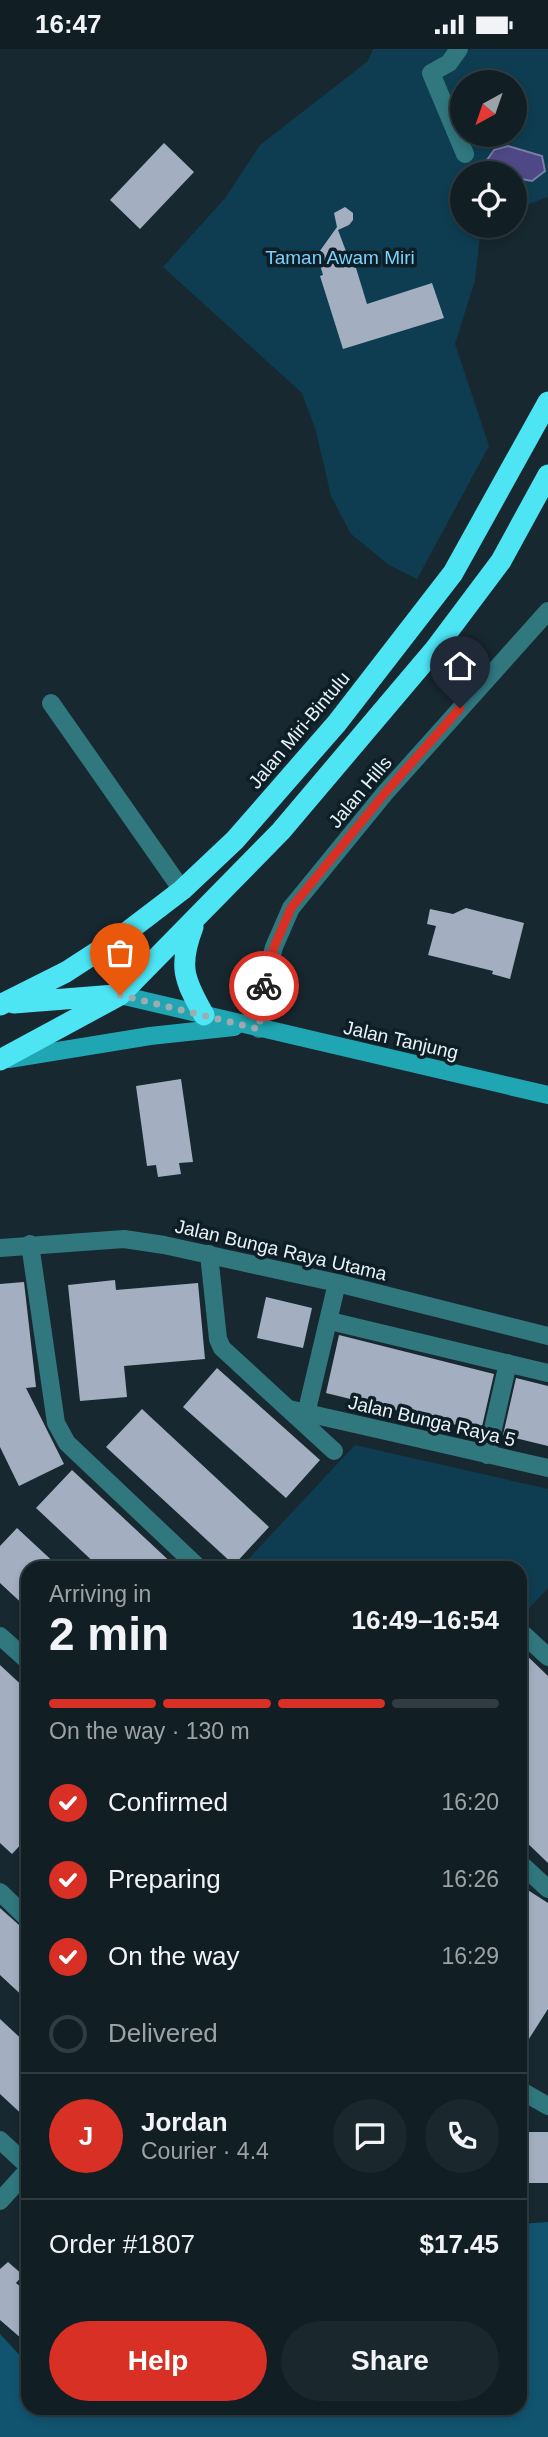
<!DOCTYPE html>
<meta charset="utf-8">
<style>
:root{--surface:#111e24;--page:#1a272c;--text:#f1f3f6;--muted:#9ca2a6;--line:#303c41;--accent:#d93025}
body{margin:0;font-family:Helvetica,sans-serif;background:var(--page);color:var(--text);height:100vh;display:flex;flex-direction:column;font-size:26px;white-space:nowrap}
*{box-sizing:border-box;margin:0}
p{font-size:23px;color:var(--muted)}
.icon{flex:none;width:38px;height:38px;fill:none;stroke:currentColor;stroke-width:2;stroke-linecap:round;stroke-linejoin:round}
.map{position:relative;flex:1;overflow:hidden}
.sheet{position:absolute;left:21px;top:1512px;width:506px;height:854px;display:flex;flex-direction:column;background:var(--surface);border-radius:21px;box-shadow:0 4px 10px #0003,0 0 0 2px var(--line)}
.sheet>*{flex:none}
.needle{width:46px;rotate:220deg}
.fabs{position:absolute;left:450px;top:21px;display:grid;gap:14px}
.fabs a{display:grid;place-items:center;width:77px;height:77px;border-radius:50%;background:var(--surface);box-shadow:0 4px 10px #0003,0 0 0 2px var(--line);font-size:35px}
.pin{position:absolute;display:grid;place-items:center;width:60px;height:60px;color:#fff;margin:-72px -30px;border-radius:50% 50% 50% 0;rotate:-45deg;box-shadow:0 0 7px #0007}
.pin .icon{rotate:45deg}
.courier{position:absolute;display:grid;place-items:center;width:70px;height:70px;margin:-35px;border:5px solid #d93025;border-radius:50%;background:#fff;color:#222;box-shadow:0 2px 9px #0007}
.head em{font-style:normal;font-weight:700}
.head div{display:flex;flex-direction:column-reverse}
.head{display:flex;align-items:center;justify-content:space-between;height:119px;padding:0 28px}
h1{font-size:46px;font-weight:700;line-height:52px}
.bar{display:grid;grid-template-columns:repeat(4,1fr);gap:10px 7px;align-content:center;height:84px;padding:0 28px}
.bar i{height:9px;border-radius:5px;background:var(--line)}
.bar .current{background:var(--accent)}
.bar p{grid-column:span 4}
.line{display:flex;align-items:center;gap:18px;padding:0 28px;border-top:2px solid var(--line)}
.line div{flex:1}
.round{display:grid;place-items:center;flex:none;width:74px;height:74px;border-radius:37px;background:var(--page)}
ol{padding:0 28px;list-style:none}
li{display:flex;align-items:center;gap:21px;height:77px}
li p{margin-inline-start:auto}
li .icon{padding:7px;border-radius:50%;background:var(--accent);color:#fff;stroke-width:4}
li:last-child{color:var(--muted)}
li i{width:38px;height:38px;border:4px solid var(--line);border-radius:50%}
.primary-button{display:flex;gap:14px;margin-top:auto;padding:14px 28px}
.primary-button a{flex:1;height:80px;border-radius:42px;background:var(--accent);color:#fff;font-size:28px;font-weight:700;line-height:80px;text-align:center}
.primary-button a+a{background:var(--page);color:var(--text)}
.status{display:flex;justify-content:space-between;align-items:center;height:49px;padding:0 35px;background:var(--surface);direction:ltr}
.status svg{height:19px;fill:currentColor}
.map>svg:first-child{display:block}
.green{fill:#0e3d51;fill-rule:evenodd}
.forest{fill:#115470}
.water{fill:#4e4986;stroke:#7c7ca8;stroke-width:2}
.building{fill:#a3afc0}
.lines{fill:none;stroke-linecap:round;stroke-linejoin:round}
.street{stroke:#30777e;stroke-width:18}
.secondary{stroke:#20a6b2;stroke-width:18}
.highway{stroke:#4de5f4;stroke-width:21}
.done{stroke:#9fabb2;stroke-width:7;stroke-dasharray:0 12.6}
.route{stroke:#d93025;stroke-width:9}
.labels{text-anchor:middle;dominant-baseline:central;stroke-width:7;stroke-linejoin:round;paint-order:stroke}
.park-label{font-size:19px;fill:#7cd1fc;stroke:#0e1e26}
.street-label{font-size:19px;fill:#e8f2f8;stroke:#0e1e26}
</style>
<div class="status"><b>16:47</b><svg viewBox="0 0 49 12"><path d="M0 12V9h3v3zM5 12V6h3v6zM10 12V3h3v9zM15 12V0h3v12zM26 1h20v11H26zM47 4h2v5h-2z"/></svg></div>
<div class="map">
<svg width="548" height="2388" viewBox="0 0 548 2388">
<rect width="100%" height="100%" fill="#172830"/>
<path class="green" d="M373,0h175v148l-33,12 -1,-36h-52v53h19l-6,54 -20,64 34,102 -72,133 -28,-14 -38,-31 -20,-38 -15,-65 -14,-38 -139,-126 63,-70 34,-52 108,-84zM462,33h52v53h-52z
M355,1396l193,44v99l-28,30v-50h-280z"/>
<path class="forest" d="M548,2173v215h-548v-103l28,30v44h276l3,3 213,-3v-184z"/>
<path class="water" d="M508,97l34,10 3,15 -13,10 -17,-3 -1,-5h-32v-6l12,-17z"/>
<path class="building" d="M164,94l30,29 -54,57 -30,-29z
M345,158l8,6v7l-4,5 -11,5 14,37 4,1 11,36 65,-21 12,35 -101,31 -23,-73 3,-1 -6,-20 20,-28 -3,-14z
M466,859l58,15 -14,56 -18,-5 1,-3 -65,-16 8,-29 -9,-2 3,-15 23,5z
M181,1030l12,83 -14,1 2,11 -23,3 -2,-12 -9,1 -11,-80z
M115,1231l1,10 82,-7 7,76 -81,7 3,31 -47,4 -12,-116z
M24,1233l12,105 -10,1 38,76 -45,22 -19,-39v-163z
M266,1248l46,11 -9,40 -46,-10z
M339,1286l155,39 -13,57 -155,-38z
M217,1319l103,92 -34,38 -103,-91z
M516,1329l32,8v60l-45,-11z
M142,1360l127,118 -35,38 -128,-118z
M72,1421l105,98h-77l-64,-60z
M17,1479l43,40h-32v41l-28,-26v-37z
M520,1600l28,27v187l-28,-27z
M0,1616l28,26v146l-16,17 -12,-11z
M520,1836l28,18v106l-28,44z
M0,1859l28,25v68l-28,-26z
M0,1970l28,26v75l-28,-26z
M527,2083h21v51h-21z
M8,2213l15,13 -7,8 12,10v39l-6,7 -22,-19v-51z"/>
<g class="lines">
<path class="street" d="M459,0l-10,14 -18,10 34,81
M51,654l131,187
M259,980l5,-43 10,-39 17,-39 94,-115 163,-182
M30,1195l26,179 11,20 132,125
M0,1199l124,-9 40,6 173,38 211,53
M209,1205l9,85 4,9 112,103
M330,1272l218,52
M289,1360l259,59
M306,1365l31,-131
M487,1406l21,-92
M520,1582l28,26
M0,1587l28,25
M520,1814l28,26
M0,1843l28,27
M520,2041l28,16
M0,2091l28,26
M0,2152l28,-31"/>
<path class="secondary" d="M120,946l428,100
M9,1010l141,-23 84,-9"/>
<path class="highway" d="M193,878c-15,39 -9,53 11,88
M14,954l101,-8
M0,956l66,-33 57,-37 59,-45 53,-50 102,-117 116,-150 95,-171
M0,1011l120,-65 161,-164 154,-182 66,-88 47,-86"/>
</g>
<g class="lines">
<path class="done" d="M120,946l139,34 5,-43"/>
<path class="route" d="M264,937l10,-39 17,-39 94,-115 75,-85"/>
</g>
<g class="labels">
<g class="park-label">
<text x="340" y="208">Taman Awam Miri</text>
</g>
<g class="street-label">
<text transform="translate(299 681) rotate(-50)">Jalan Miri-Bintulu</text>
<text transform="translate(360 743) rotate(-50)">Jalan Hills</text>
<text transform="translate(401 991) rotate(13)">Jalan Tanjung</text>
<text transform="translate(281 1201) rotate(13)">Jalan Bunga Raya Utama</text>
<text transform="translate(432 1372) rotate(13)">Jalan Bunga Raya 5</text>
</g>
</g>
</svg>
<div class="fabs">
<a><svg class="needle" viewBox="-14 -14 28 28"><path d="M0-13l5 13h-10z" fill="#e53935"/><path d="M0 13l5-13h-10z" fill="#9ca2a6"/></svg></a>
<a><svg class="icon" aria-label="locate" viewBox="0 0 24 24"><circle cx="12" cy="12" r="6"/><path d="M12 2v4M12 18v4M2 12h4M18 12h4"/></svg></a>
</div>
<div class="pin" style="left:120px;top:946px;background:#ea580c"><svg class="icon" aria-label="bag" viewBox="0 0 24 24"><path d="M5 8h14l-1 12H6zM9 8a3 3 0 0 1 6 0"/></svg></div>
<div class="pin" style="left:460px;top:659px;background:#1f2937"><svg class="icon" aria-label="home" viewBox="0 0 24 24"><path d="M3 11l9-7 9 7M6 9v11h12V9"/></svg></div>
<div class="courier" style="left:264px;top:937px"><svg class="icon" aria-label="bike" viewBox="0 0 24 24"><circle cx="6" cy="16" r="4"/><circle cx="18" cy="16" r="4"/><path d="M6 16l4-8h5l3 8M10 8l3 8H6M13 5h3"/></svg></div>
<section class="sheet">
<div class="head"><div><h1>2 min</h1><p>Arriving in</p></div><em>16:49–16:54</em></div>
<div class="bar"><i class="current"></i><i class="current"></i><i class="current"></i><i></i><p>On the way · 130 m</p></div>
<ol>
<li><svg class="icon" aria-label="check" viewBox="0 0 24 24"><path d="M5 12l5 5 9-10"/></svg>Confirmed<p>16:20</p></li>
<li><svg class="icon" aria-label="check" viewBox="0 0 24 24"><path d="M5 12l5 5 9-10"/></svg>Preparing<p>16:26</p></li>
<li><svg class="icon" aria-label="check" viewBox="0 0 24 24"><path d="M5 12l5 5 9-10"/></svg>On the way<p>16:29</p></li>
<li><i></i>Delivered</li>
</ol>
<div class="line" style="height:126px"><b class="round" style="background:var(--accent);color:#fff">J</b><div><b>Jordan</b><p>Courier · 4.4</p></div><a class="round"><svg class="icon" aria-label="chat" viewBox="0 0 24 24"><path d="M4 5h16v11H9l-5 4z"/></svg></a><a class="round"><svg class="icon" aria-label="phone" viewBox="0 0 24 24"><path d="M5 4h4l2 5-3 2q2 4 5 5l2-3 5 2v4C11 20 4 13 5 4z"/></svg></a></div>
<div class="line" style="height:91px"><div>Order #1807</div><b>$17.45</b></div>
<div class="primary-button"><a>Help</a><a>Share</a></div>
</section>
</div>
